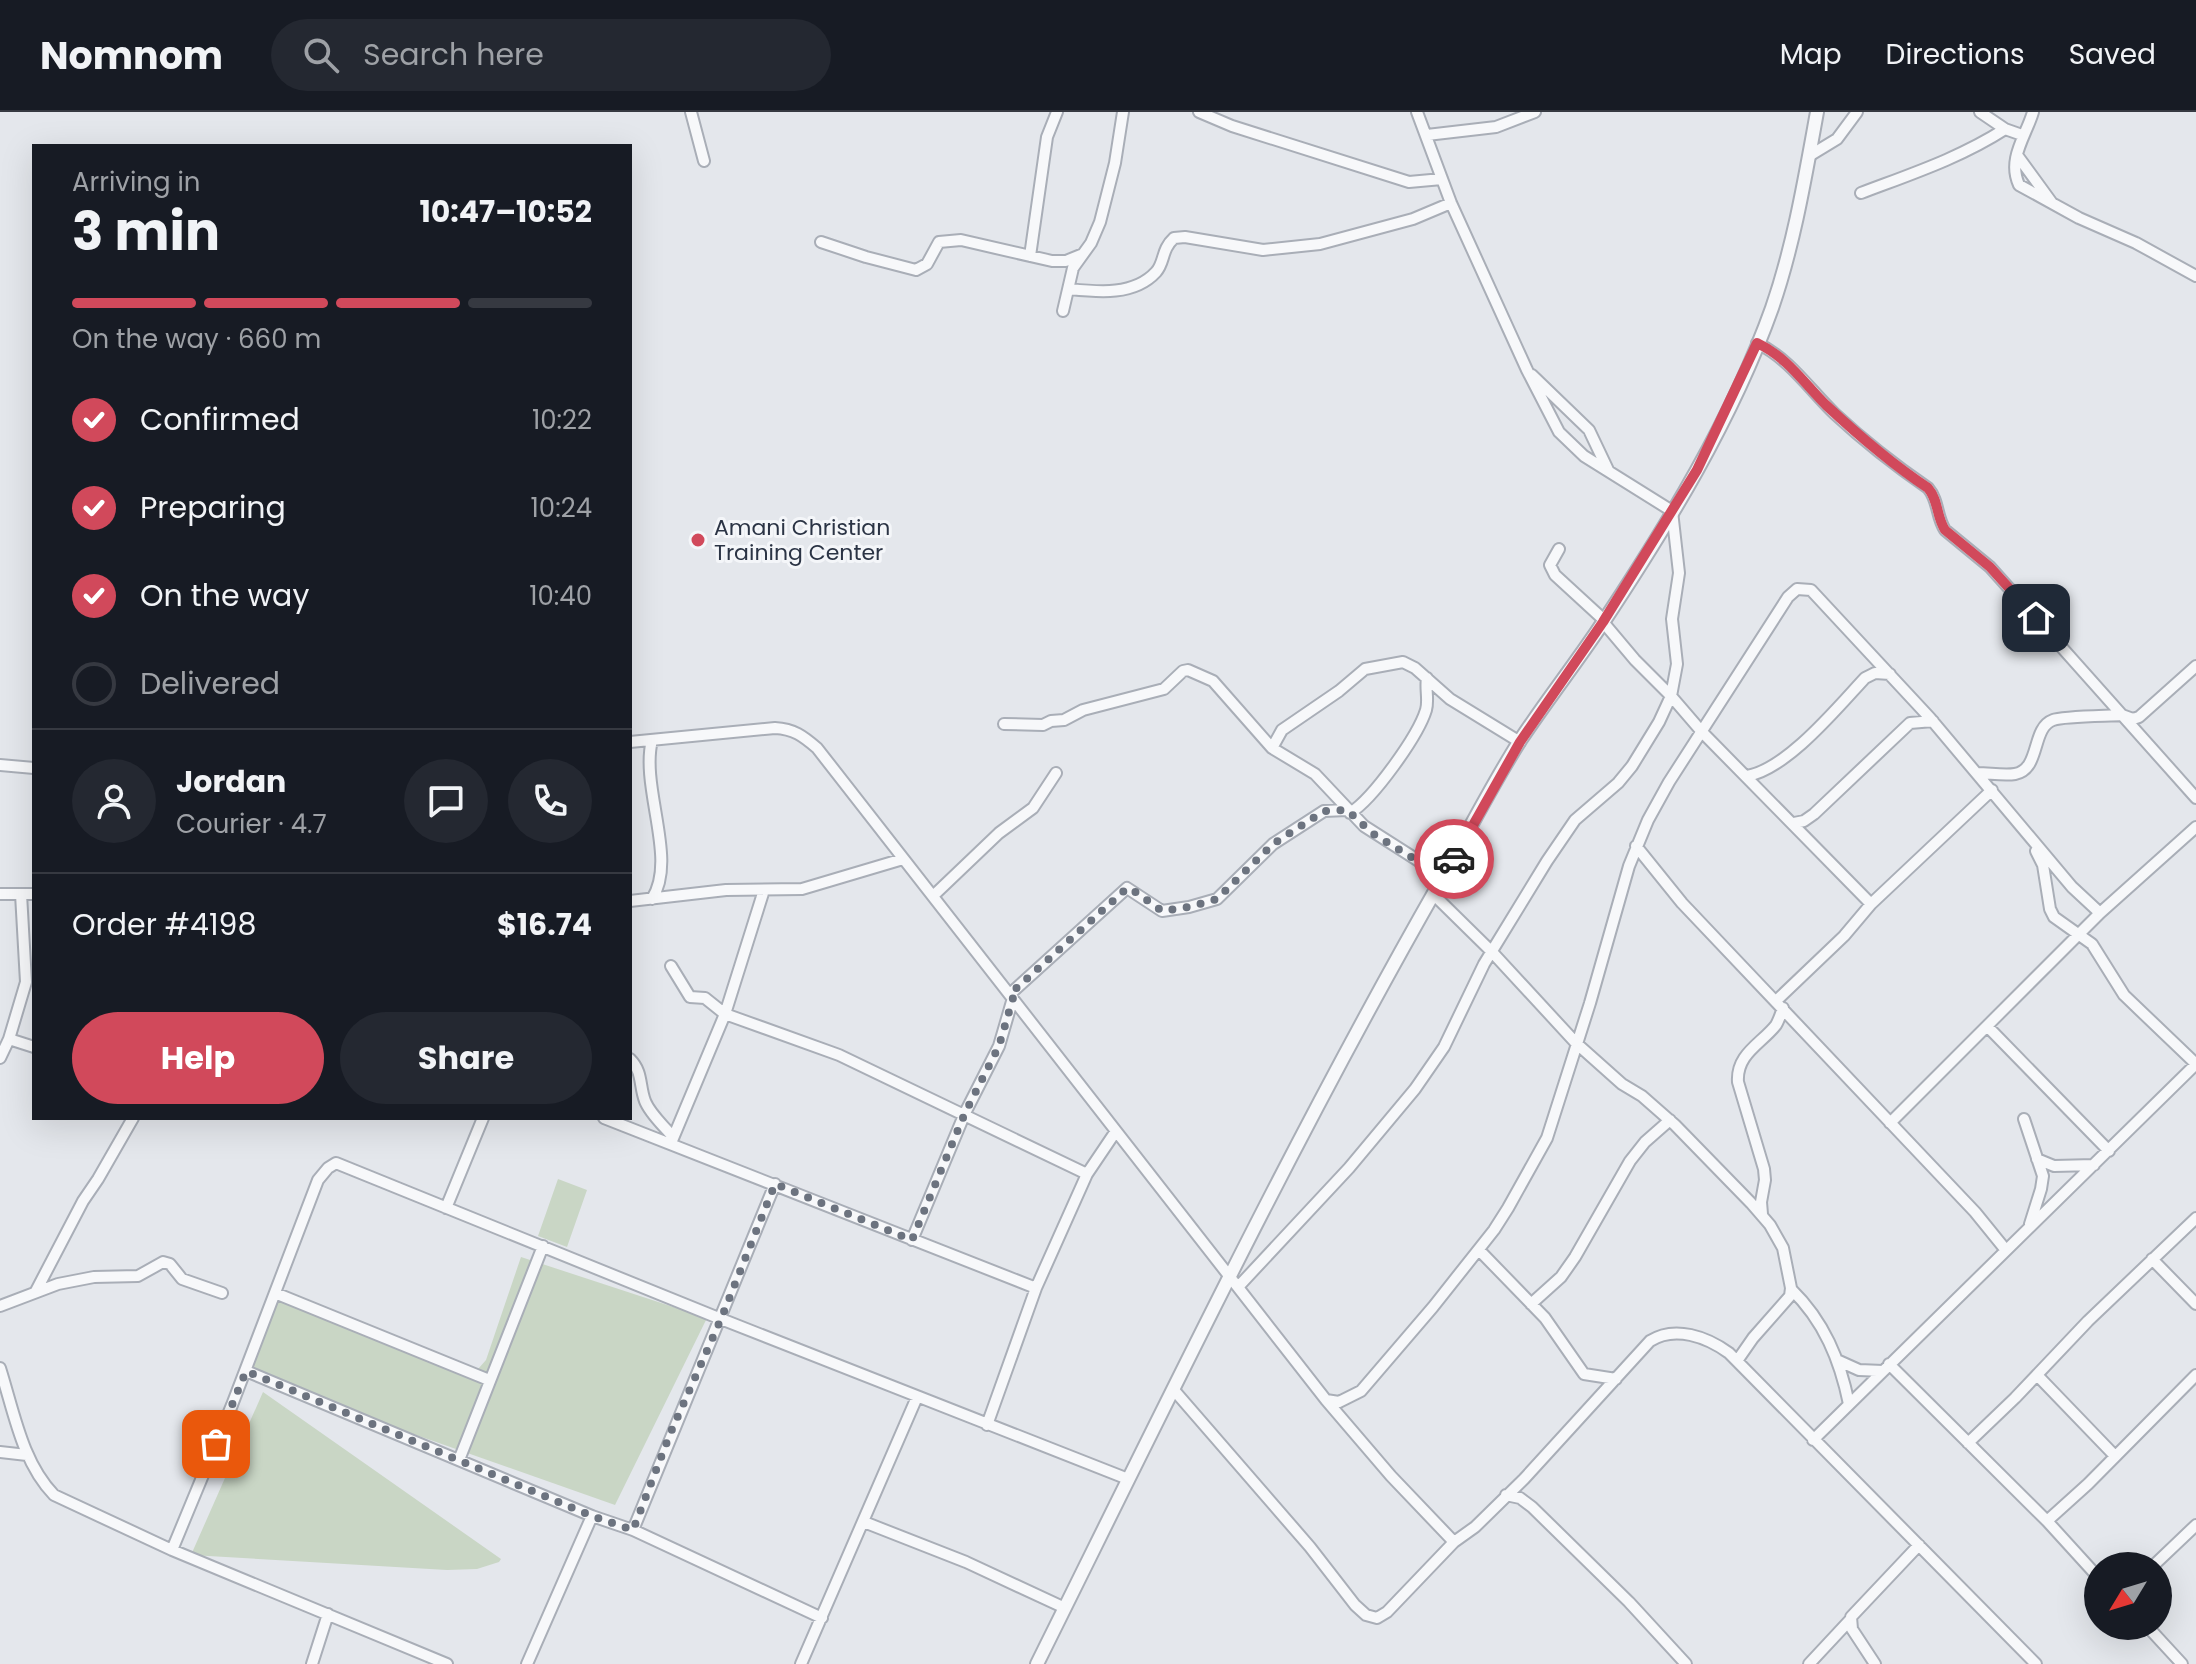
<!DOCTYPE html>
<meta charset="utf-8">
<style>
:root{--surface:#171b24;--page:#242831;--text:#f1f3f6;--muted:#9ea1a6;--line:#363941;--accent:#d1495b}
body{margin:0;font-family:Poppins,sans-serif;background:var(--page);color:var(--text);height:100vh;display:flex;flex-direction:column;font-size:30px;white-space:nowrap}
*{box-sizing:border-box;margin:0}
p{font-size:26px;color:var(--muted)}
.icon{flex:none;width:44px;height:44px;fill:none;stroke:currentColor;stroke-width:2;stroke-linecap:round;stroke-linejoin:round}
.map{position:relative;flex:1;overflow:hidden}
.panel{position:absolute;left:32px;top:32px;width:600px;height:976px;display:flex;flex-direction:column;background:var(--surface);border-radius:0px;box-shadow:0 8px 32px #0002}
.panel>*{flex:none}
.needle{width:52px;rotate:232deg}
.buttons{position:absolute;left:2084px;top:1440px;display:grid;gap:16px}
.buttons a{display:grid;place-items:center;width:88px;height:88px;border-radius:50%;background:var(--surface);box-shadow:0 8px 32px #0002;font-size:40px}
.pin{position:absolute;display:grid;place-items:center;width:68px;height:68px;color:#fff;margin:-34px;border-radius:16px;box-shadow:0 4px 12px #0006}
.courier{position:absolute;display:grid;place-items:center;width:80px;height:80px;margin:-40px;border:6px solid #d1495b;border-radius:50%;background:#fff;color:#222;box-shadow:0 2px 10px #0007}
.summary em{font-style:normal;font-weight:700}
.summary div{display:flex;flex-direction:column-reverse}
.summary{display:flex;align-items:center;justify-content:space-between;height:136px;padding:0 40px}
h1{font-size:52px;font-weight:700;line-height:60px}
.bar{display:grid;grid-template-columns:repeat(4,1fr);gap:12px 8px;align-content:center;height:96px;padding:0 40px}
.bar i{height:10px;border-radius:6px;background:var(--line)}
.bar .active{background:var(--accent)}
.bar p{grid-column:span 4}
.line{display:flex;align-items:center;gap:20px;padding:0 40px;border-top:2px solid var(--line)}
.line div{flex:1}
.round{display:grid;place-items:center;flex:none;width:84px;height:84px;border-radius:42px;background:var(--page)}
ol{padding:0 40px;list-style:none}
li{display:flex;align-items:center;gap:24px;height:88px}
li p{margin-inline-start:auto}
li .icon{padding:8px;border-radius:50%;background:var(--accent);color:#fff;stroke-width:4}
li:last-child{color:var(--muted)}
li i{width:44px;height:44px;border:4px solid var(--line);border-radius:50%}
.cta{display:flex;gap:16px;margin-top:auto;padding:16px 40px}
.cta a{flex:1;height:92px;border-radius:48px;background:var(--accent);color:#fff;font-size:32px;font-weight:700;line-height:92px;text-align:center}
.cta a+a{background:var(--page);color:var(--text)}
header{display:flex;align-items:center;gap:48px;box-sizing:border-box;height:112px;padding:0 40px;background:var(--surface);border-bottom:2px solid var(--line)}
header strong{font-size:38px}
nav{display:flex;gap:44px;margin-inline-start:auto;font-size:28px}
.search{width:560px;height:72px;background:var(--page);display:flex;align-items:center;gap:20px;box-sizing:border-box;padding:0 28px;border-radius:44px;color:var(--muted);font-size:30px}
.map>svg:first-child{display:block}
.green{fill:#c9d6c5}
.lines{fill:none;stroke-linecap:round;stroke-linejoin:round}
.minor-casing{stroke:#a9aeb7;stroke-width:14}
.tertiary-casing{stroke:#a9aeb7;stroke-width:16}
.minor{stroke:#f7f8fa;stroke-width:10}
.tertiary{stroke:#f7f8fa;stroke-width:12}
.done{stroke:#6c737f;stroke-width:8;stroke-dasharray:0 14.4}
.route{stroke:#d1495b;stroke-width:10}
.poi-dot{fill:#d1495b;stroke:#f4f6f9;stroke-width:3}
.labels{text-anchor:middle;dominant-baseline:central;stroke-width:6;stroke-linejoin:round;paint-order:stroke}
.poi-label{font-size:22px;fill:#2b3445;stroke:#f4f6f9;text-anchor:start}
</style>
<header>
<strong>Nomnom</strong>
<div class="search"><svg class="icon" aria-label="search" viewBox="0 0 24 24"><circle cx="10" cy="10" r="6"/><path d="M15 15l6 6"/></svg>Search here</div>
<nav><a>Map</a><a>Directions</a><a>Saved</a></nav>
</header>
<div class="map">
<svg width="2196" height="1552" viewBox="0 0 2196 1552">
<rect width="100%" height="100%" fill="#e4e7ec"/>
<path class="green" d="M558,1067l29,11 -20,57 -29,-11z
M521,1145l186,61 -92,187 -375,-132 31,-77 200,81 15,-17z
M263,1280l238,167 -2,3 -22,7 -30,1 -256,-15z"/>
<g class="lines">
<g class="minor-casing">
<path id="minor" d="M691,0l13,49
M1199,0l33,14 177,56 33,-3
M1980,0l25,17 17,6
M2033,0c-7,24 -26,47 -14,73l60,33 57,25 60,33
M1427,23l69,-8 39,-15
M2017,43l35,48
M1809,44l28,-17 20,-27
M1861,81c50,-19 99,-35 144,-64
M821,130l45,15 50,13 11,-6 12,-22 22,-2 91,21h14l17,-7
M1030,144l17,-119 10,-25
M1069,177c29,3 65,7 87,-17 9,-10 5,-22 18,-34l11,-1 78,13 57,-6 93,-25 38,-16
M1063,199l10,-43 18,-25 9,-21 15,-59 8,-51
M1757,231c33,16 52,46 78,71 29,27 61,52 93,74 11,13 8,28 17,42l45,37 206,231
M1532,263l57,55 19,40
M1559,437l-9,16 5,10 49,45
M1603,510l32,38 36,36 31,36 169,172
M1004,612l39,1 8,-4 13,-1 19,-10 81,-21 19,-18 5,-1 25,11 59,67 43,26 49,52 80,51
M630,630l145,-14c19,1 28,8 42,20l509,652 65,76 63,66
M1272,636l10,-18 57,-39 26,-22 38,-7 12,6 35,31 70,43
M0,653l34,3
M1978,661c11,0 26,3 37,1 26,-5 16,-46 38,-54 10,-4 56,-4 69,-5l11,4 6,-2 57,-51
M1747,664c40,-7 90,-68 118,-98l10,-5 15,1
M1350,701c23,-14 68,-77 76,-103 3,-10 -1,-21 1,-32
M1794,711l10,-2 10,-7 96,-91 23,-2
M1636,734l46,57 293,309 30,37
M2036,739l7,14 7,44 4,8 38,27 32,51 72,69
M0,782h34
M21,782l5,88 -17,57 25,8
M1434,783l58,57 84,91 46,41 20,12 33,29 76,78 19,22 13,23 8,40 -1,8 -37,42 -16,23
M933,784l66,-63 34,-25 23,-35
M652,787c26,-40 -12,-111 0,-159
M630,789l96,-11 76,-1 101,-30
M671,854l19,31 15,1 20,16 114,41 248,119
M1010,882l117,-106 35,23 27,-4 28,-8 56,-55 51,-33 23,-1
M1777,888l67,-64 27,-32 121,-114
M1987,914l122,125
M0,946l9,-19
M630,947c13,13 9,26 15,42 5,13 19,25 28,36
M604,1006l432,170
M2024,1007l19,57 -2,13 -11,35
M1890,1011l210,-210 96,-86
M671,1031l54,-129 39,-124
M2037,1047l17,7 40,-1
M446,1096l37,-90
M1762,1102l-1,-12 4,-22 -1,-11 -26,-87c-2,-28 23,-38 38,-57 3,-5 5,-12 7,-17
M912,1128l53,-127 34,-67 14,-48
M1479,1138l66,68 39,56 32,5
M2152,1147l44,45
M1238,1175l111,-119 66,-79 29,-42 40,-83 63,-103 28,-41 43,-37 14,-17 27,-44 12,-26 6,-32 -5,-45 7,-46 -7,-62 -88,-55 -25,-24 -32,-62 -76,-167 -34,-91
M1791,1177c33,32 49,71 58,115
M36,1179l47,-90 15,-22 35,-61
M275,1181l214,87
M1531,1192l30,-27 14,-20 55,-96 15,-19 25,-22
M0,1194l58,-22 36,-7 44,-1 25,-14 7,2 12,15 40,14
M1839,1249l20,9 24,1
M1889,1252l158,157 51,56
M0,1256c14,44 22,94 54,127l118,55 275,114
M246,1259l346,145 41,14 189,88
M2037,1263l78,81
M1173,1277l137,158 45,58 11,10 11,3 10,-6 67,-70 21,-15 49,-48 126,-138c25,-16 57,-4 79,12l307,311
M1326,1288l13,2 22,-11 72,-84 61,-77 14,-22 39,-70 43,-135 39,-137 19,-46 21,-38 119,-185 9,-8 14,1 119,128 142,169 28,26
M987,1313l49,-137 51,-114 29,-43
M1813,1328l383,-376
M1968,1331l47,-45 73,-77 108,-103
M0,1340l27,3
M459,1348l84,-214
M1506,1383l14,3 12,9 97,95 57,62
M2047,1409l41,-37 108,-109
M864,1410l102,40 99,46
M633,1418l142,-346
M172,1438l60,-145 86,-225 10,-12 8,-5 385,156 407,160
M2153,1454l43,-41
M2147,1514l35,38
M312,1552l16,-50
M527,1552l65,-148
M801,1552l116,-267
M1809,1552l41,-44
M1875,1552l-23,-35 -1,-12 68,-72"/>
</g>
<g class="tertiary-casing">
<path id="tertiary" d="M1037,1552c130,-262 257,-526 402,-780 27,-48 52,-98 82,-145 26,-39 55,-76 81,-115 65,-98 130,-204 170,-316 22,-64 33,-130 45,-196"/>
</g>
<use href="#minor" class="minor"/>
<use href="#tertiary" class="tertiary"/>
</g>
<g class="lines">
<path class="done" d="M216,1332l30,-73 346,145 41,14 37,-96 51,-115 54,-135 137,56 53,-127 34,-67 14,-48 -3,-4 115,-104 5,-2 32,23 27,-4 28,-8 56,-55 51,-33 23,-1 25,23 72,44 10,-18"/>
<path class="route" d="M1454,747l66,-117 83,-120 94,-152 60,-127c30,14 46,39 69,62 32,30 66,59 102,83 11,13 8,28 17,42l45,37 46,51"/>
</g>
<circle class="poi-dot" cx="698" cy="428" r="8"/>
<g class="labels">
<g class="poi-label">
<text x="714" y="415">Amani Christian<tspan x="714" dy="25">Training Center</tspan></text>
</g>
</g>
</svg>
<div class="buttons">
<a><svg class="needle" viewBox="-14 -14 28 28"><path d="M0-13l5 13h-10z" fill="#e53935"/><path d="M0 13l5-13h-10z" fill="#9ea1a6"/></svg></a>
</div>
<div class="pin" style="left:216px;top:1332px;background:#ea580c"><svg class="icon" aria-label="bag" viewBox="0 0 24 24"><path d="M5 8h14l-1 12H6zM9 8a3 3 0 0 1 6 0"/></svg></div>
<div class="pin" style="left:2036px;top:506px;background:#1f2937"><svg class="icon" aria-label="home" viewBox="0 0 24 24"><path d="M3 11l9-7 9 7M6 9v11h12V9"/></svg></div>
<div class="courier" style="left:1454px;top:747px"><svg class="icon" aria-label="car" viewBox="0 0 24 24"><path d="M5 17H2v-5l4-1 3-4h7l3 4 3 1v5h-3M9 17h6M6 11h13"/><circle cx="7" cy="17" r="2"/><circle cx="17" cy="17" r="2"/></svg></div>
<section class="panel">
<div class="summary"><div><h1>3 min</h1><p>Arriving in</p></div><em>10:47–10:52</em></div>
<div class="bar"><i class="active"></i><i class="active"></i><i class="active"></i><i></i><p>On the way · 660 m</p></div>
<ol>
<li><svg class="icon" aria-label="check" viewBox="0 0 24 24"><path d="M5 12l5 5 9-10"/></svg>Confirmed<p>10:22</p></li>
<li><svg class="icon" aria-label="check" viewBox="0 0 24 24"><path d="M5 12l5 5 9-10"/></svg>Preparing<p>10:24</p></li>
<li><svg class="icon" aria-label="check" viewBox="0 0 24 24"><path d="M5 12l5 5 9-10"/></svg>On the way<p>10:40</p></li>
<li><i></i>Delivered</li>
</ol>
<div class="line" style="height:144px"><a class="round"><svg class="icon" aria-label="person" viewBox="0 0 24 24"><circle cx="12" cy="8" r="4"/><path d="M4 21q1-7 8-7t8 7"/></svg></a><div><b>Jordan</b><p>Courier · 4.7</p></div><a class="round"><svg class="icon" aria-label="chat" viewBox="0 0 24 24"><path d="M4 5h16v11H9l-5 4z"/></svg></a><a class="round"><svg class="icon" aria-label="phone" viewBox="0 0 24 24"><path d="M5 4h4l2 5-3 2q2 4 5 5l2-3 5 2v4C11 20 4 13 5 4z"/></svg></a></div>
<div class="line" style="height:104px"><div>Order #4198</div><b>$16.74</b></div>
<div class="cta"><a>Help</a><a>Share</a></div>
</section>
</div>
